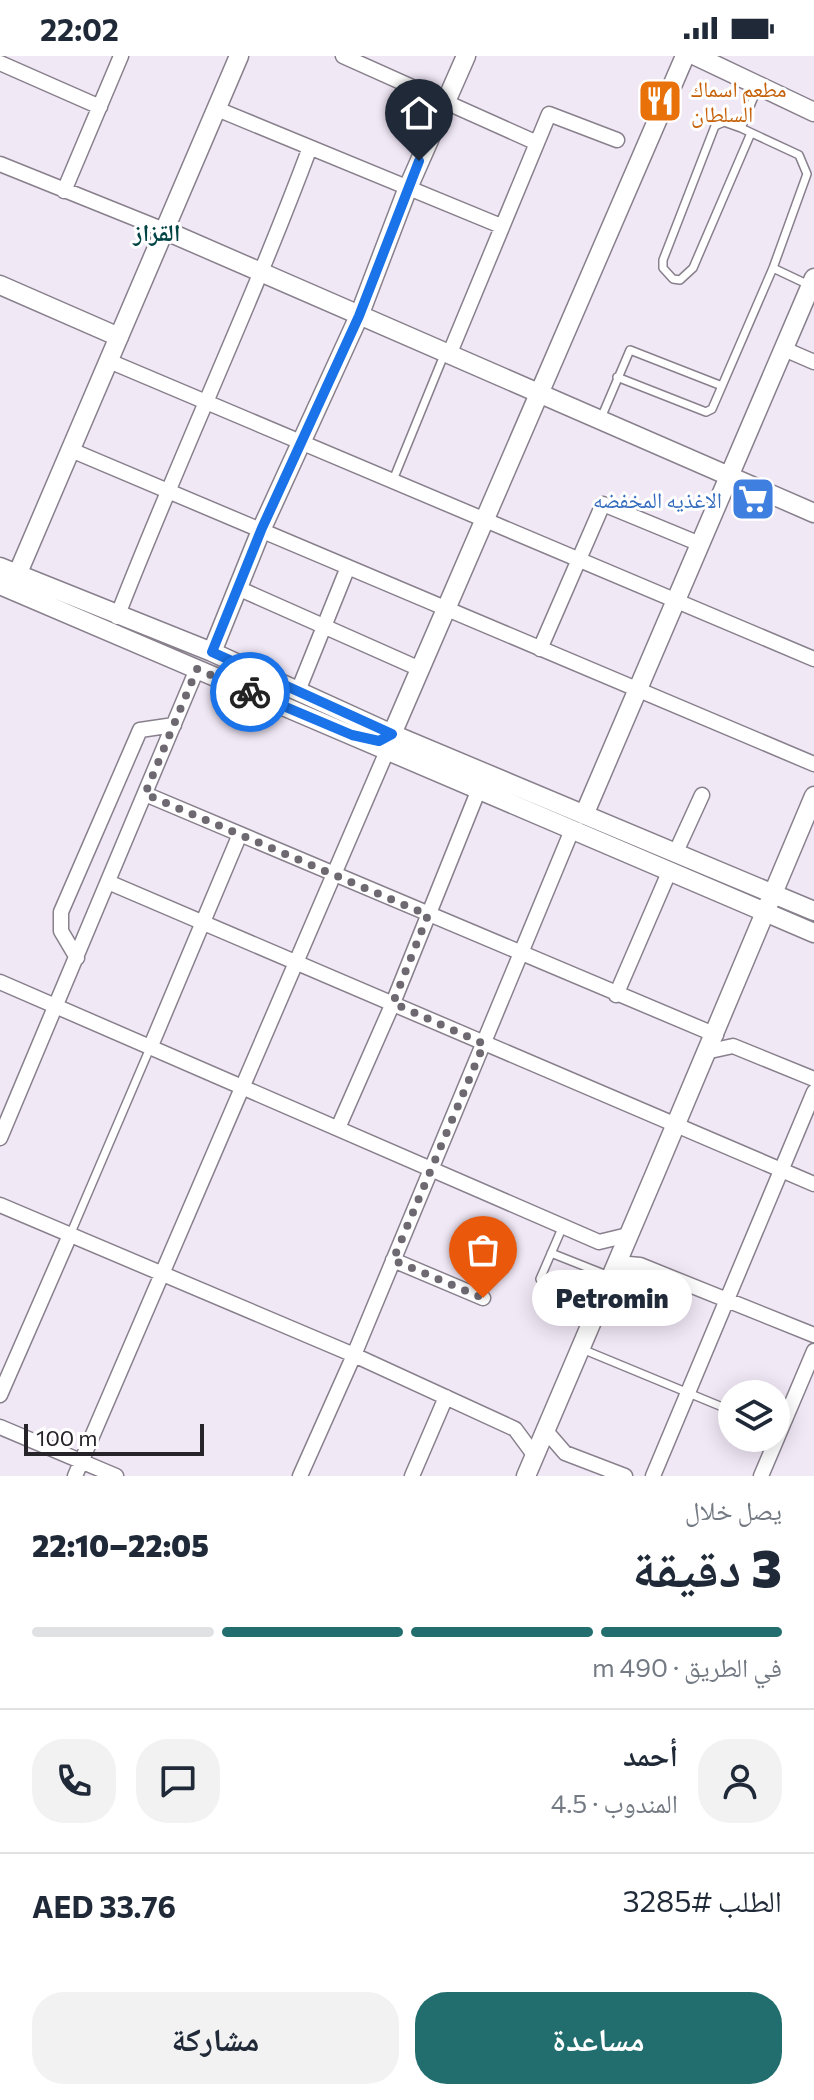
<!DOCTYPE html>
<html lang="ar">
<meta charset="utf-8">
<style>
:root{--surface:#fff;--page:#f2f2f3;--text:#1f2937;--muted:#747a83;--line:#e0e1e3;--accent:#226e6e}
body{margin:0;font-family:Commissioner,"Noto Naskh Arabic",sans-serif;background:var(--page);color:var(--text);direction:rtl;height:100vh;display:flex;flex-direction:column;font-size:30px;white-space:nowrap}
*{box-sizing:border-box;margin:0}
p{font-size:26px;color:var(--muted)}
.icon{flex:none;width:44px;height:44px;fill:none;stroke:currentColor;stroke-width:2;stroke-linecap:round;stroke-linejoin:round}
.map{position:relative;height:1420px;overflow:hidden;direction:ltr}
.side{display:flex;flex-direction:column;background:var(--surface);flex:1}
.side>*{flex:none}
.buttons{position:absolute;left:718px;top:1324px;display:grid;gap:16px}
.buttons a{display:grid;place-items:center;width:72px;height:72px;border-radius:50%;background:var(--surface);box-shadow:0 4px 20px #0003;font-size:40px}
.scale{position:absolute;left:24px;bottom:20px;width:180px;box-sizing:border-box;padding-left:8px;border:4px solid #272429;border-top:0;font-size:22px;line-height:28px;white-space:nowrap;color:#272429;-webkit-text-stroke:6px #fff;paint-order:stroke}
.pin{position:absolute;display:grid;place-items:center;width:68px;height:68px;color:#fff;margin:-82px -34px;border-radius:50% 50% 50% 0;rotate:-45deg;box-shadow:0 0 8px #0007}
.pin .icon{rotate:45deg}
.courier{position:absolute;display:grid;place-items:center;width:80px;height:80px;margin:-40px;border:6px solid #1a73e8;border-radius:50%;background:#fff;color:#222;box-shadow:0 2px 10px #0007}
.bubble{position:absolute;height:56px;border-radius:28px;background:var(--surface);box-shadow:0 4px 20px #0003;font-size:26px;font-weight:800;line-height:56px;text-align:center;direction:rtl}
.summary em{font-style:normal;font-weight:800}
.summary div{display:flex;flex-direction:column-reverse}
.summary{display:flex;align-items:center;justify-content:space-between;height:136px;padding:0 32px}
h1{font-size:52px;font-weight:800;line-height:60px}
.bar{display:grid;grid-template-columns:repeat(4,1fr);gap:12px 8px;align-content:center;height:96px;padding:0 32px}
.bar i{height:10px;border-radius:6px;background:var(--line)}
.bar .selected{background:var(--accent)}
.bar p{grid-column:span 4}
.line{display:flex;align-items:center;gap:20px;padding:0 32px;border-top:2px solid var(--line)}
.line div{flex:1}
.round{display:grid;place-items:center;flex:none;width:84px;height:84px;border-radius:32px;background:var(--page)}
.button{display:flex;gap:16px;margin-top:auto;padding:16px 32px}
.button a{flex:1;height:92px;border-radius:32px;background:var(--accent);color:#fff;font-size:32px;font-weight:800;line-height:92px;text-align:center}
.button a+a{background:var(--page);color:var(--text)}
.status{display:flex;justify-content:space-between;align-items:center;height:56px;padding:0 40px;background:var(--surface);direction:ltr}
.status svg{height:22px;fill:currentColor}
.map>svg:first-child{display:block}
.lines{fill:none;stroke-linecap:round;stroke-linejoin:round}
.service-casing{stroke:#88808c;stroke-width:10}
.minor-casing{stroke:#88808c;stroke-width:17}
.tertiary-casing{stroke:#88808c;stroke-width:21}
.service{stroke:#fff;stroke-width:7}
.minor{stroke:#fff;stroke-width:14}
.tertiary{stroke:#fff;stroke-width:18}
.done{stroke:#6e6971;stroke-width:8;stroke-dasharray:0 14.4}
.route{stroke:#1a73e8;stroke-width:10}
.labels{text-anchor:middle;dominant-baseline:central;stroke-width:6;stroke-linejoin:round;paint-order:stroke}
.food-label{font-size:22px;fill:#c56008;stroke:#fff;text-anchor:start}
.shop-label{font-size:22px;fill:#366cbe;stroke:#fff;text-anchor:end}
.neighbourhood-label{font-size:24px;font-weight:bold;fill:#004445;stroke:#fff}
</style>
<div class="status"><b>22:02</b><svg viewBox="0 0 49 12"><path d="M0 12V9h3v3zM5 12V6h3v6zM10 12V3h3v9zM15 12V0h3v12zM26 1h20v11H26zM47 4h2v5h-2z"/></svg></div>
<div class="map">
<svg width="814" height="1420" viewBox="0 0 814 1420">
<rect width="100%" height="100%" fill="#f1e8f6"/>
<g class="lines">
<g class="service-casing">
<path id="service" d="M741,72l-17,-6 -9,4 -52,134v8l10,11 7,1 13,-12 58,-135
M773,212l38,18
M617,321l89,35 6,-3 61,-141 34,-94 -8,-19 -58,-27 17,-41
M601,362l29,-68 92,36
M393,424l51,-125
M563,1170l-23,53 8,12 42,33
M70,1179l80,-187
M551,1197l58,23
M582,1293l150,62"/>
</g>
<g class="minor-casing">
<path id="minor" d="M343,0l194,87
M0,7l100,44
M217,53l284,117
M0,108l164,66
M64,135l57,-135
M784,293l30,13
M449,299l100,-241 68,26
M109,305l705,298
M71,394l743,314
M240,533l180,80
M117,561c61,-157 133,-309 192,-467
M540,593l63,-145 97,40
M298,635l50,-124
M145,738l571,241
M675,798l27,-59
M108,826l706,302
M77,902l-16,-27v-19l79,-182 34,-5
M0,926l599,260 29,-7
M616,939l54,-125
M150,992l90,-214
M710,995l23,-5 81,33
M338,1072l55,-125 86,-214
M0,1082l197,-469
M0,1149l354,150 161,74 20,27
M393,1204l90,38
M617,1207l23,2 174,70
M0,1339l70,-160
M0,1371l116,49
M546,1375l19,22 60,23
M75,1420l312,-725
M300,1420l54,-121 218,-525
M412,1420l34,-79
M653,1420l161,-384
M761,1420l53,-125"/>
</g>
<g class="tertiary-casing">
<path id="tertiary" d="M696,0l118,56
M164,174l650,283
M0,229l119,52
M0,511l212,85 180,82 422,177
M17,519l222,-519
M0,529l814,348
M212,596l50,-124 97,-212 48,-126 59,-134
M383,683l9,-5 293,-678
M584,759l230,-537
M526,1420c98,-226 192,-453 288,-680"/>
</g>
<use href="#service" class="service"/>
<use href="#minor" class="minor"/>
<use href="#tertiary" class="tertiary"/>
</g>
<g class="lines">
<path class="done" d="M250,636l-53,-23 -52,125 283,121 -35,88 91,41 -91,216 90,38"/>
<path class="route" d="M250,636l102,43 27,6 13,-7 -180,-82 50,-124 97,-212 60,-155"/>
</g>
<defs>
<g id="restaurant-square" transform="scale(2.3)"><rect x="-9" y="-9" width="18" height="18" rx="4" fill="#e8710a" stroke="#fff"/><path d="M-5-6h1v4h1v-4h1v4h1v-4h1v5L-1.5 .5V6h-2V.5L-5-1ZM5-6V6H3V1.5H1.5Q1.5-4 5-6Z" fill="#fff"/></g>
<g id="supermarket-square" transform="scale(2.3)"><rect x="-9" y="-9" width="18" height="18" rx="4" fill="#3f7fe0" stroke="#fff"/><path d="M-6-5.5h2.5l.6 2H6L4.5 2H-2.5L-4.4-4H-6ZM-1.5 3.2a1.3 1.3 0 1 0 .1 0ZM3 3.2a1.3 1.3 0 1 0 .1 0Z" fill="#fff"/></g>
</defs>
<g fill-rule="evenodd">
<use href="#restaurant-square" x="660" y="45"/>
<use href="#supermarket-square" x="753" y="443"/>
</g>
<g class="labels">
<g class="food-label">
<text x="691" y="32">مطعم اسماك<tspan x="691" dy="25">السلطان</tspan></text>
</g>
<g class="shop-label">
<text x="722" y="443">الاغذيه المخفضه</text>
</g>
<g class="neighbourhood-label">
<text x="157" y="175">القزاز</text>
</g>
</g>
</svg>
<div class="buttons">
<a><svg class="icon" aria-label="layers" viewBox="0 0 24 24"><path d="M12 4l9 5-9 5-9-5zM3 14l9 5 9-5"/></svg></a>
</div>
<div class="scale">100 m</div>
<div class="pin" style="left:483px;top:1242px;background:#ea580c"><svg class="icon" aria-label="bag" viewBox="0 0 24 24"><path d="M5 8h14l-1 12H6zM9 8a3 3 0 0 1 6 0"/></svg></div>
<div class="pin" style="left:419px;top:105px;background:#1f2937"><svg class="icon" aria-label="home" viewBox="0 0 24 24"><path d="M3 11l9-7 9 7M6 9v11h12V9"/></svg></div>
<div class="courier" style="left:250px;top:636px"><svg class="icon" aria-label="bike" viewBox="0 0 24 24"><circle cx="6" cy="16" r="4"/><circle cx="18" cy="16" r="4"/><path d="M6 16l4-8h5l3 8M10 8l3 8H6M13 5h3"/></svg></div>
<div class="bubble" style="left:532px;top:1214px;width:160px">Petromin</div>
</div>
<section class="side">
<div class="summary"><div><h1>3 دقيقة</h1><p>يصل خلال</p></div><em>22:05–22:10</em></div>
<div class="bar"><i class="selected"></i><i class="selected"></i><i class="selected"></i><i></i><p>في الطريق · 490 m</p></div>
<div class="line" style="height:144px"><a class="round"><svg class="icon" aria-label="person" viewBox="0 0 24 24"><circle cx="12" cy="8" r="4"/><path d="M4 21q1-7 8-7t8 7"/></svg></a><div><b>أحمد</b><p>المندوب · 4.5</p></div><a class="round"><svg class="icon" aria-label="chat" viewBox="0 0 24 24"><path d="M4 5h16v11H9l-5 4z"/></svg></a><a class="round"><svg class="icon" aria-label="phone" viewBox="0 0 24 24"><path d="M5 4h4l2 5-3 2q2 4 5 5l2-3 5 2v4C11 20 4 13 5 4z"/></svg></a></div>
<div class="line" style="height:104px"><div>الطلب #3285</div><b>AED 33.76</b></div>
<div class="button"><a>مساعدة</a><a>مشاركة</a></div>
</section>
